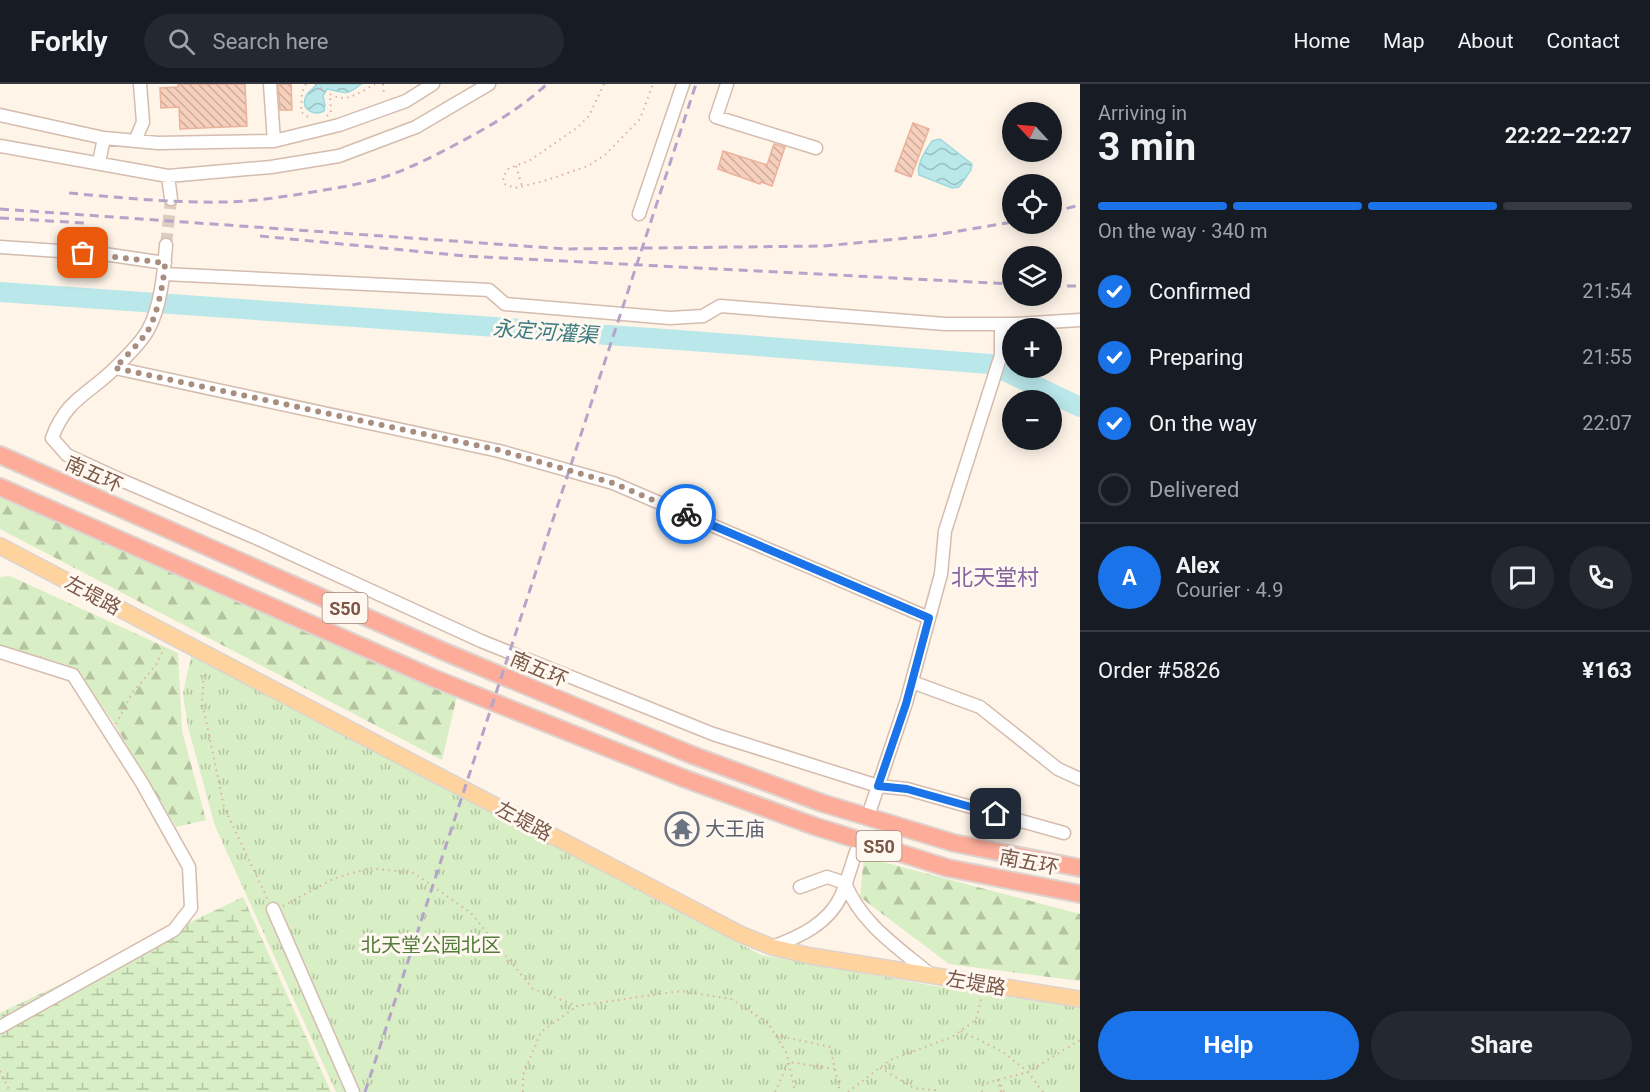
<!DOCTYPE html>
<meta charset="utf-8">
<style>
:root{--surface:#171b24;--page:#242831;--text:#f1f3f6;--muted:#9ea1a6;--line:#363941;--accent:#1a73e8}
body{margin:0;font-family:Roboto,"Noto Sans SC",sans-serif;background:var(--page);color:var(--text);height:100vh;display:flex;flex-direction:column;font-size:22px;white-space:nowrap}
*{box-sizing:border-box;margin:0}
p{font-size:20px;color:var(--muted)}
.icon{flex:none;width:33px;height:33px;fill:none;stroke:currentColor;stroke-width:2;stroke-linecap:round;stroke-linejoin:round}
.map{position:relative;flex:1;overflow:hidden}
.panel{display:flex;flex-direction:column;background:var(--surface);width:570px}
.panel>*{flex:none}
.needle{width:39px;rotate:296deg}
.fabs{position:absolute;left:1002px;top:18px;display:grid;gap:12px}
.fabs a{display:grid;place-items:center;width:60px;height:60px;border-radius:50%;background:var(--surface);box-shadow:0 3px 15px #0003;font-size:30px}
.pin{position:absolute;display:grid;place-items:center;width:51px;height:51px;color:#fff;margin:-26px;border-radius:12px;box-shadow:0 3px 9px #0006}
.courier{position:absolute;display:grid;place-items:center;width:60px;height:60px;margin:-30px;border:4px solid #1a73e8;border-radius:50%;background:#fff;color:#222;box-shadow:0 2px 8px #0007}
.overview em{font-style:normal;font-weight:700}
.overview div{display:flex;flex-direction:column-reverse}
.overview{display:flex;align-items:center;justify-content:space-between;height:102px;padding:0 18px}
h1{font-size:39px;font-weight:700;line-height:45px}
.bar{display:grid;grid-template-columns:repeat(4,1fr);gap:9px 6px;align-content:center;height:72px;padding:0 18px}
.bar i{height:8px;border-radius:4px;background:var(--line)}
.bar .active{background:var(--accent)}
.bar p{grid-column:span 4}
.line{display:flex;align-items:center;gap:15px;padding:0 18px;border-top:2px solid var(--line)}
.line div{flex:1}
.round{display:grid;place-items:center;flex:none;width:63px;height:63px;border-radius:32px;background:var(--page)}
ol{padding:0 18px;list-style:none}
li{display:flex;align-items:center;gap:18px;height:66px}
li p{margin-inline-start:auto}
li .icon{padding:6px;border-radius:50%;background:var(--accent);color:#fff;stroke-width:4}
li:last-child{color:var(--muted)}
li i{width:33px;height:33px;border:3px solid var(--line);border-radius:50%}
.button{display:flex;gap:12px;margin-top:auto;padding:12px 18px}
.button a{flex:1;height:69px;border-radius:36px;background:var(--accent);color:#fff;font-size:24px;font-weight:700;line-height:69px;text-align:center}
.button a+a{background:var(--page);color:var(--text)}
header{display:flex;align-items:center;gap:36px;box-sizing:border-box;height:84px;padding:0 30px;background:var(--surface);border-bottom:2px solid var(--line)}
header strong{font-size:28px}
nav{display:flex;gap:33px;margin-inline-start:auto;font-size:21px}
.search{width:420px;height:54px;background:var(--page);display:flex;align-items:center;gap:15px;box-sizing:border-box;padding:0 21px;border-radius:33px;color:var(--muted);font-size:22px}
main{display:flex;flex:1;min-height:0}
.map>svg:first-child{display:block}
.forest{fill:url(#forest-firs)}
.wetland{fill:url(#wetland-marsh)}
.park{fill:url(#park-tufts)}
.water{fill:url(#water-waves);stroke:#9fd9dd;stroke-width:1.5}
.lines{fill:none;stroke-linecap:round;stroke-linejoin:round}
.river{stroke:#b9e7ea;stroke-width:20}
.building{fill:url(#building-back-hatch);stroke:#ebb39b;stroke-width:1.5}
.minor-tunnel{stroke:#ddcdc0;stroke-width:12;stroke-dasharray:12 6;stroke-linecap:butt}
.minor-casing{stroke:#d4bcae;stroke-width:15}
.major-casing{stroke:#ddd3cf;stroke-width:18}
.highway-casing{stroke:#ddd3cf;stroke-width:20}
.path{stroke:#dcb29f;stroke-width:2;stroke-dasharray:1.5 4.5;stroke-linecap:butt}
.minor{stroke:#fff;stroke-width:12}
.major{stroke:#ffd39e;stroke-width:15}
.highway{stroke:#fdac9a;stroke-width:16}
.rail{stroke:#b5a4ca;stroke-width:3;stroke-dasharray:9 6;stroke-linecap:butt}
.done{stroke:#a98e80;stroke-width:6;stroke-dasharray:0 10.8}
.route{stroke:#1a73e8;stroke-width:8}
.labels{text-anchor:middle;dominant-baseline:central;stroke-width:6;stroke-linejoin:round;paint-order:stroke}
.shield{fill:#fff8f0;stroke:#a3877a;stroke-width:1.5}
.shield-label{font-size:18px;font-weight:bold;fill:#7b5748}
.street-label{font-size:20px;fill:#7b5748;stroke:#fff8f0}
.worship-label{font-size:20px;fill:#5b616d;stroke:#fff8f0;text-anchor:start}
.park-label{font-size:20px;fill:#547c3c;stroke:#fff8f0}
.water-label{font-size:21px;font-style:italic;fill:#3a7c82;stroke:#fff8f0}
.quarter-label{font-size:22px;fill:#86649f;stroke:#fff8f0}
</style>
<header>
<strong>Forkly</strong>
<div class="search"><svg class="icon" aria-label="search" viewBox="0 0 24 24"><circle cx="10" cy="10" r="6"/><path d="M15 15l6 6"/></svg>Search here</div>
<nav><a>Home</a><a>Map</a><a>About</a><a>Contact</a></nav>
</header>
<main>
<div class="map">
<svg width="1080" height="1008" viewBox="0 0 1080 1008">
<defs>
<pattern id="forest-firs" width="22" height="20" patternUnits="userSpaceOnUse" patternTransform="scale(1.5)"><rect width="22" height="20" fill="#d8eec4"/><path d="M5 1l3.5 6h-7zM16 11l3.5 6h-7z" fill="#b4c4a1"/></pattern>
<pattern id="wetland-marsh" width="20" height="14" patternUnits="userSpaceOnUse" patternTransform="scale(1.5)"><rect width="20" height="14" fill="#d8eec4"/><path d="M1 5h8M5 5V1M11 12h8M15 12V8" fill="none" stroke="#b4c4a1"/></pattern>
<pattern id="park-tufts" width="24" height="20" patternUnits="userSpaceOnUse" patternTransform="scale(1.5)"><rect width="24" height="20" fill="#d8eec4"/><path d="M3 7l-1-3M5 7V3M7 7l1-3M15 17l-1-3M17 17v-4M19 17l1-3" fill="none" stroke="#b4c4a1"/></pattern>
<pattern id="water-waves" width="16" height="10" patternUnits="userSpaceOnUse" patternTransform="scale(1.5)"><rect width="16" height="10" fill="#b9e7ea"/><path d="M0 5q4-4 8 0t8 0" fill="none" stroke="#9bbec0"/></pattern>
<pattern id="building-back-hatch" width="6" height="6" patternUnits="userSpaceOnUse" patternTransform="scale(1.5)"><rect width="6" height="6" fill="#f6cfbd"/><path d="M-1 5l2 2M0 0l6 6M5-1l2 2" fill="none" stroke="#ccab9c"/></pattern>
</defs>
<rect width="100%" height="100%" fill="#fef4e8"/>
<path class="forest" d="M0,414l457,198 -15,64 -442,-231z
M10,492l168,77 4,78 24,89 -30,7 -64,-107 -38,-53 -74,-22v-68z
M864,773l216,57v67l-131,-17 -89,-67z"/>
<path class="wetland" d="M243,813l88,195h-331v-79z"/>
<path class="park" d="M191,572l294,152 276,147 174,31 145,21v85h-744l-121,-266 -27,-99 -5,-33z"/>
<path class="water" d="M317,0h44c-15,13 -17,8 -34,5l-4,7 2,9 -1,6c-10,6 -24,-2 -18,-15 2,-4 8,-8 11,-12z
M940,55l32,25 -1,6 -12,17 -7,1 -33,-13c-3,-11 7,-25 13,-34z"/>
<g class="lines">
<path class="river" d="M0,208l679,48 311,24 90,43"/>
</g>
<path class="building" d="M178,0h67l2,42 -67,3 -1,-22 -18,1 -1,-20 18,-1z
M278,0h13l1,26h-12z
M913,39l16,6 -18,48 -16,-6z
M774,60l11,3 -13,39 -11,-4 -1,2 -42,-15 5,-18 44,14z"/>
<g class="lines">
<path class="minor-tunnel" d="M166,161l5,-46"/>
<g class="minor-casing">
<path id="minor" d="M270,0l4,57
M727,0l-11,33 100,31
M0,31l104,23 54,5 116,-2 65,-16 67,-24 27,-17
M135,57l8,-19 -3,-38
M0,62l168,30 103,-9 68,-11 77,-29 73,-43
M99,78l5,-24
M168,92l3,23
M639,130l44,-130
M166,161c-2,26 -5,62 -18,85 -7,13 -22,27 -33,38 -27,27 -48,30 -63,70l15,17 54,25 133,57 227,104 232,93 165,52 29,3 157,44
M0,163l104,7 61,9
M164,190l325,16 16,14 165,14 33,-2 17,-10 225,18h70l65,-4
M115,284l384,83 114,32 316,135
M0,568l73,23 69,108 47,84 2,41 -17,22 -174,97
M912,598l68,25 78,62 22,10
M871,723l35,-104 35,-129 4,-43 56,-176v-31
M845,799c16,41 54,65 86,92
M800,803l27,-10 18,6
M273,825l80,183
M772,863c27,-10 56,-23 69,-51 6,-14 10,-30 15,-44"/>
</g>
<g class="major-casing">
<path id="major" d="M0,462l740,388 32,13 39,9 269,43"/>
</g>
<g class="highway-casing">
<path id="highway" d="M0,371l445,197 247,103 130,48 132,40 126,25
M0,403l433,191 250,100 131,48 134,42 132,26"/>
</g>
<path class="path" d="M306,0l-4,8 -1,20 10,7
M315,0c27,21 32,16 60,0
M383,0l1,12
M604,0l-15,32 -11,11 -49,34 -20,7 -6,9 1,7 11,4 29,-7 44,-15 17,-11 35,-36 13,-35
M327,32l4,-3 -1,-19
M516,82l6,20
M204,591l-2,26 22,106 44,93
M116,640l16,-31 24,-28 8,-17
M283,822l50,-27 36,-11 45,5 57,40 62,76 44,17 103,-15 51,8 37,24 19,31 8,38
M961,947l42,21 25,20 -45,12 -1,8
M776,951l54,12 10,45
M880,984l34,20 21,2v2
M0,987l10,21
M523,1008v-17l18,-43 36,-26
M775,1008l14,-30 46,7
M848,1008l42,-32 62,-23 24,-17 6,-25
M1001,1008l-3,-12 6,12
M1043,1008l-15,-20 52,-32"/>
<use href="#minor" class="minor"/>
<use href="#major" class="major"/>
<use href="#highway" class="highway"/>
<path class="rail" d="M69,109c53,5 106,10 159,9 30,-1 61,-6 91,-11 24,-4 48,-8 71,-16 25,-9 50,-22 74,-35 30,-16 58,-33 83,-56
M0,125l566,40 258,-3 105,-10 83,-14
M1052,128l28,-7
M0,134l84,5
M260,152l205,20 547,28
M1052,202h28
M365,1008l331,-1008"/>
</g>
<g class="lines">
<path class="done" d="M83,169l82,10c-1,18 -8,54 -18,69 -9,13 -22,25 -32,36l384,82 114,33 73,31"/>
<path class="route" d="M686,430l243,104 -23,86 -28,82 29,3 89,25"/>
</g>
<defs>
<g id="temple-ring" transform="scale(1.725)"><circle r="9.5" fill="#fff8f0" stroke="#6b7280" stroke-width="1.5"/><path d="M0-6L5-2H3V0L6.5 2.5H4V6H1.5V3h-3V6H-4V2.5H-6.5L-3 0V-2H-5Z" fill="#6b7280"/></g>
</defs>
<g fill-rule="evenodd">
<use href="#temple-ring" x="682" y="745"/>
</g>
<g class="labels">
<g class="shield">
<rect x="322.5" y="509" width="45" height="30" rx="4.5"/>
<rect x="856.5" y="747" width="45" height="30" rx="4.5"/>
</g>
<g class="shield-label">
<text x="345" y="524">S50</text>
<text x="879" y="762">S50</text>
</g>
<g class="street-label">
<text transform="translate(94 390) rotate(24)">南五环</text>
<text transform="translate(93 511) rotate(28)">左堤路</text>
<text transform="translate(539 585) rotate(23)">南五环</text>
<text transform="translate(524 737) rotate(28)">左堤路</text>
<text transform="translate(1029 778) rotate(11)">南五环</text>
<text transform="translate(976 899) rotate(10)">左堤路</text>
</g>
<g class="worship-label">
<text x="705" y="745">大王庙</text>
</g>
<g class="park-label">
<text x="431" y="861">北天堂公园北区</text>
</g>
<g class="water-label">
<text transform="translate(545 248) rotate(4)">永定河灌渠</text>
</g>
<g class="quarter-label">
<text x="995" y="493">北天堂村</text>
</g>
</g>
</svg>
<div class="fabs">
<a><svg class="needle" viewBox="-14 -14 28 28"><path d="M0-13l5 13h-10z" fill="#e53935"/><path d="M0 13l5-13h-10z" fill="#9ea1a6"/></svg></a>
<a><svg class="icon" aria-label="locate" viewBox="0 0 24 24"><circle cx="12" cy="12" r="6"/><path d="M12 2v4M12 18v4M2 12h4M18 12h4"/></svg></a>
<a><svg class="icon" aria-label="layers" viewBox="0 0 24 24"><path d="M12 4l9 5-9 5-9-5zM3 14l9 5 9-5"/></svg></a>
<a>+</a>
<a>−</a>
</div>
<div class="pin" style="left:83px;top:169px;background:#ea580c"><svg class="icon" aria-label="bag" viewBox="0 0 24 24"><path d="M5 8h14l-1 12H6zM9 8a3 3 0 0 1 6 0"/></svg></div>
<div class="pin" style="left:996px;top:730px;background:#1f2937"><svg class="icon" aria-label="home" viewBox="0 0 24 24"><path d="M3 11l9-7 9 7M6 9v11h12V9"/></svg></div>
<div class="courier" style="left:686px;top:430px"><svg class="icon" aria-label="bike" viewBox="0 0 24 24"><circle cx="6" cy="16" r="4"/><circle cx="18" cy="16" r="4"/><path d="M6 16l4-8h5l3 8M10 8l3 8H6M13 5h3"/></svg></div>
</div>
<section class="panel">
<div class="overview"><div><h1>3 min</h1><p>Arriving in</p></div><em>22:22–22:27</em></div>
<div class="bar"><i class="active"></i><i class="active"></i><i class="active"></i><i></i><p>On the way · 340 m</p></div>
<ol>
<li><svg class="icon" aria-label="check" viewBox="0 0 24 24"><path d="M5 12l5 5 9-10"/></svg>Confirmed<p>21:54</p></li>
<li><svg class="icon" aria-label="check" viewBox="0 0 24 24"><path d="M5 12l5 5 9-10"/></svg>Preparing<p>21:55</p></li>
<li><svg class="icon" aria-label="check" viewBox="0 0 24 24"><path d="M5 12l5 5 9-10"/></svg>On the way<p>22:07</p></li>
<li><i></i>Delivered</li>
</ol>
<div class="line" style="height:108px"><b class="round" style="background:var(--accent);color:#fff">A</b><div><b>Alex</b><p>Courier · 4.9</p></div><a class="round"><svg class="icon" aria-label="chat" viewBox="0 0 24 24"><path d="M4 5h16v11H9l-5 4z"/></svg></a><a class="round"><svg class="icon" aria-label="phone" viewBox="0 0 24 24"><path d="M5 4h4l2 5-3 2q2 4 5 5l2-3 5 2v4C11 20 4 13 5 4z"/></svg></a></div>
<div class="line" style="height:78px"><div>Order #5826</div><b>¥163</b></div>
<div class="button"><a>Help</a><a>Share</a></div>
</section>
</main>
